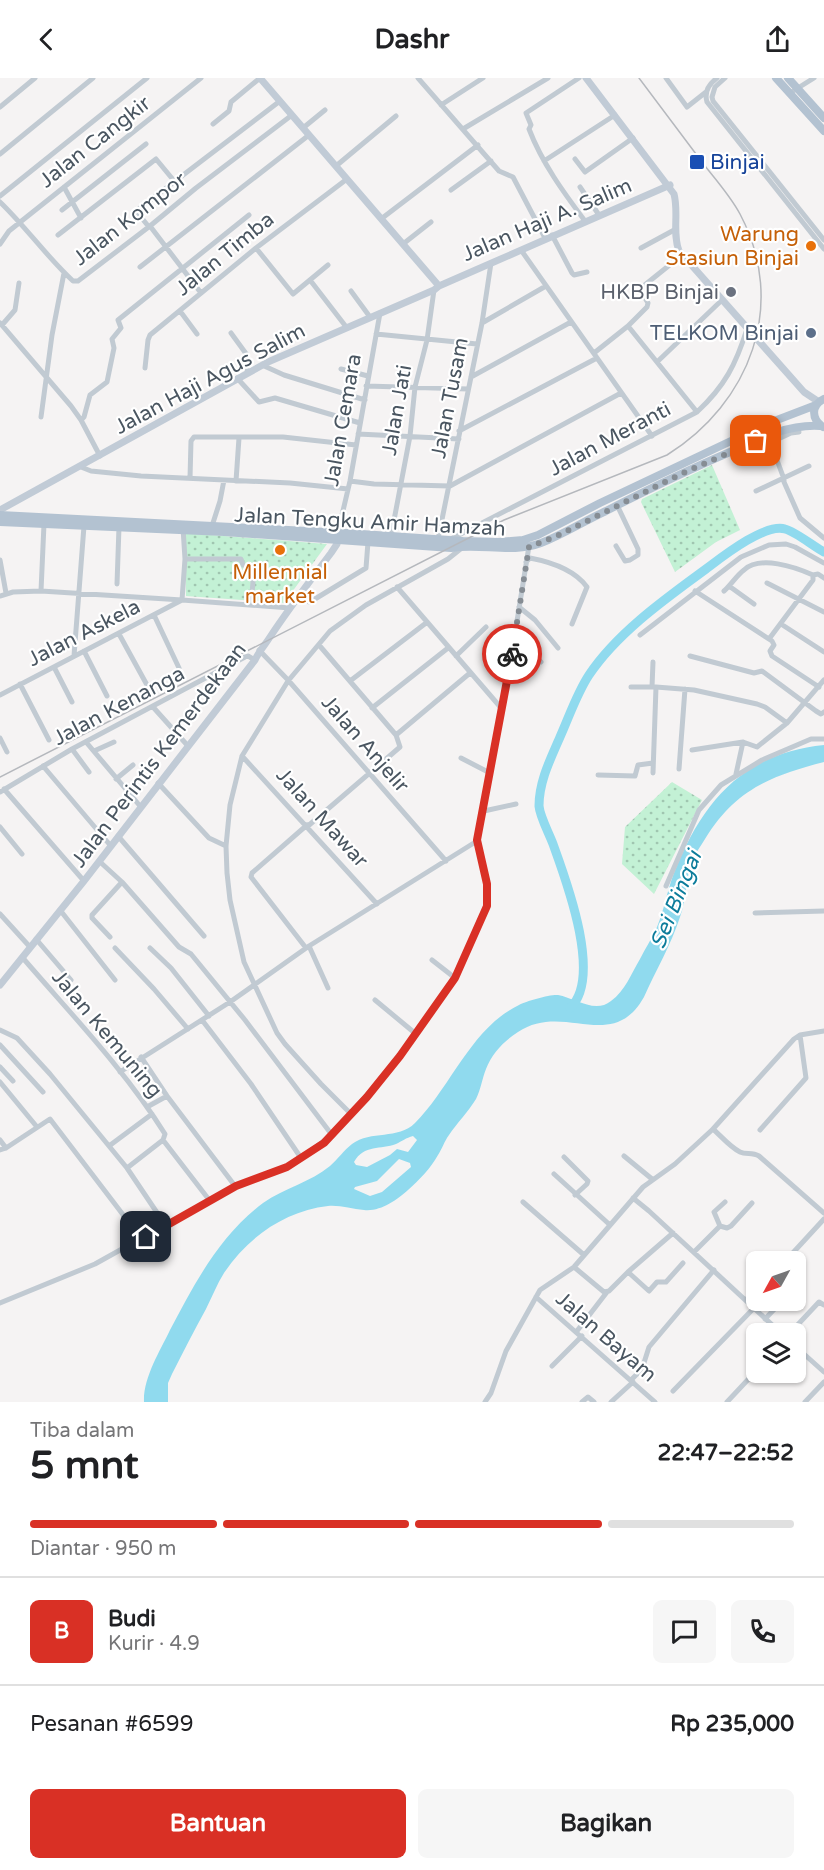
<!DOCTYPE html>
<html lang="id">
<meta charset="utf-8">
<style>
:root{--surface:#fff;--page:#f6f6f6;--text:#202124;--muted:#757577;--line:#e0e0e0;--accent:#d93025}
body{margin:0;font-family:"Varela Round",sans-serif;background:var(--page);color:var(--text);height:100vh;display:flex;flex-direction:column;font-size:22px;white-space:nowrap}
*{box-sizing:border-box;margin:0}
p{font-size:20px;color:var(--muted)}
.icon{flex:none;width:33px;height:33px;fill:none;stroke:currentColor;stroke-width:2;stroke-linecap:round;stroke-linejoin:round}
.map{position:relative;height:1324px;overflow:hidden}
.sheet{display:flex;flex-direction:column;background:var(--surface);flex:1}
.sheet>*{flex:none}
.needle{width:39px;rotate:230deg}
.buttons{position:absolute;left:746px;top:1173px;display:grid;gap:12px}
.buttons a{display:grid;place-items:center;width:60px;height:60px;border-radius:9px;background:var(--surface);box-shadow:0 2px 4px #0004;font-size:30px}
.pin{position:absolute;display:grid;place-items:center;width:51px;height:51px;color:#fff;margin:-26px;border-radius:12px;box-shadow:0 3px 9px #0006}
.courier{position:absolute;display:grid;place-items:center;width:60px;height:60px;margin:-30px;border:4px solid #d93025;border-radius:50%;background:#fff;color:#222;box-shadow:0 2px 8px #0007}
.summary em{font-style:normal;font-weight:700}
.summary div{display:flex;flex-direction:column-reverse}
.summary{display:flex;align-items:center;justify-content:space-between;height:102px;padding:0 30px}
h1{font-size:39px;font-weight:700;line-height:45px}
.bar{display:grid;grid-template-columns:repeat(4,1fr);gap:9px 6px;align-content:center;height:72px;padding:0 30px}
.bar i{height:8px;border-radius:4px;background:var(--line)}
.bar .active{background:var(--accent)}
.bar p{grid-column:span 4}
.line{display:flex;align-items:center;gap:15px;padding:0 30px;border-top:2px solid var(--line)}
.line div{flex:1}
.round{display:grid;place-items:center;flex:none;width:63px;height:63px;border-radius:9px;background:var(--page)}
.primary-button{display:flex;gap:12px;margin-top:auto;padding:12px 30px}
.primary-button a{flex:1;height:69px;border-radius:9px;background:var(--accent);color:#fff;font-size:24px;font-weight:700;line-height:69px;text-align:center}
.primary-button a+a{background:var(--page);color:var(--text)}
header{display:flex;justify-content:space-between;align-items:center;height:78px;padding:0 30px;background:var(--surface);font-size:27px;font-weight:700}
.map>svg:first-child{display:block}
.park{fill:url(#park-dots)}
.water{fill:#90daee;fill-rule:evenodd}
.lines{fill:none;stroke-linecap:round;stroke-linejoin:round}
.river{stroke:#90daee;stroke-width:9}
.street{stroke:#c1cad2;stroke-width:5}
.secondary{stroke:#c1cbd6;stroke-width:7}
.primary{stroke:#b3c2d1;stroke-width:8}
.rail{stroke:#b5b8bd;stroke-width:1.5}
.done{stroke:#868d94;stroke-width:6;stroke-dasharray:0 10.8}
.route{stroke:#d93025;stroke-width:8}
.transit-dot{fill:#1a4fb4;stroke:#fff;stroke-width:2}
.food-dot{fill:#e8710a;stroke:#fff;stroke-width:2}
.worship-dot{fill:#6b7280;stroke:#fff;stroke-width:2}
.service-dot{fill:#5c6f8a;stroke:#fff;stroke-width:2}
.labels{text-anchor:middle;dominant-baseline:central;stroke-width:4.5;stroke-linejoin:round;paint-order:stroke}
.street-label{font-size:21px;fill:#4a5661;stroke:#fff}
.transit-label{font-size:21px;fill:#164399;stroke:#fff;text-anchor:start}
.food-label{font-size:21px;fill:#c56008;stroke:#fff;text-anchor:end}
.worship-label{font-size:21px;fill:#5b616d;stroke:#fff;text-anchor:end}
.service-label{font-size:21px;fill:#4e5e75;stroke:#fff;text-anchor:end}
.water-label{font-size:22px;font-style:italic;fill:#0c7c9b;stroke:#fff}
</style>
<header><svg class="icon" aria-label="back" viewBox="0 0 24 24"><path d="M15 5l-7 7 7 7"/></svg>Dashr<svg class="icon" aria-label="share" viewBox="0 0 24 24"><path d="M12 15V3M7 8l5-5 5 5M5 13v7h14v-7"/></svg></header>
<div class="map">
<svg width="824" height="1324" viewBox="0 0 824 1324">
<defs>
<pattern id="park-dots" width="8" height="8" patternUnits="userSpaceOnUse" patternTransform="scale(1.5)"><rect width="8" height="8" fill="#c3f1d5"/><path d="M2 2h.1M6 6h.1" fill="none" stroke="#a0c6b0" stroke-width="1.8" stroke-linecap="round"/></pattern>
</defs>
<rect width="100%" height="100%" fill="#f5f3f3"/>
<path class="park" d="M712,387l28,65 -24,12 -41,30 -34,-70 1,-3z
M185,455l142,11 -43,59 -98,-7z
M672,704l30,18 -48,94 -32,-30 3,-37z"/>
<path class="water" d="M824,667v17c-54,14 -89,28 -119,77 -4,7 -9,13 -12,20 -8,19 -6,40 -13,58 -9,28 -24,53 -36,80 -32,57 -80,4 -126,35 -14,9 -26,21 -32,37 -4,10 -5,20 -10,30 -8,13 -19,24 -27,36 -5,7 -7,14 -11,20 -7,13 -19,25 -30,35 -11,10 -28,22 -44,20 -12,-1 -24,-5 -36,-4 -43,5 -80,31 -104,67 -7,11 -12,24 -18,36 -12,22 -23,43 -34,65l-4,9v19h-24c-1,-24 16,-51 26,-72 25,-47 49,-94 93,-127 21,-15 48,-21 67,-37 8,-7 14,-16 22,-22 19,-14 46,-4 63,-21 36,-36 56,-95 104,-118 7,-4 32,-11 39,-10 17,3 37,19 53,6 14,-10 20,-27 29,-42 5,-10 12,-21 17,-32 7,-17 10,-36 17,-54 28,-71 69,-120 150,-128zM413,1058l4,4 -9,12 -11,-3 -7,6 -23,12 -11,-2 -2,-3c10,-18 27,-12 42,-18 6,-3 10,-6 17,-8zM399,1081l11,4 1,4 -29,25 -12,4 -16,-7 1,-2 22,-6z"/>
<g class="lines">
<path class="river" d="M570,930c33,-30 -4,-128 -17,-164 -4,-11 -13,-27 -14,-38 0,-25 12,-48 21,-69 9,-20 17,-44 29,-62 28,-42 76,-76 117,-106 16,-12 59,-46 79,-40 11,3 28,17 39,23"/>
<path class="street" d="M418,0l81,93 14,6 32,61
M579,0l-53,35 5,12 -2,4c13,34 35,64 56,92
M666,0l21,29 19,-15
M717,0c-8,6 -13,14 -10,24l117,147
M725,0l-10,9 -3,10 1,4 111,139
M790,15l24,-15
M441,27l42,-27
M0,29l35,-29
M213,46l16,-13 2,-9 29,-24
M303,50l22,-18
M463,51l85,-51
M0,76l93,-76
M575,81l10,13 48,-34
M544,83l71,-46
M336,88l60,-50
M64,109l17,31
M580,109l19,28
M451,112l40,-29
M0,118l147,-118
M0,124c26,25 46,54 73,79h5l72,-55 46,-38 96,-73
M62,132l84,-66
M381,141l97,-74
M150,148l51,67
M149,149l-13,-16 144,-110
M58,157l98,-76 19,23
M552,157l20,38 2,2 13,-3
M0,166l9,-13 192,-153
M403,166l28,-22
M256,170l37,46 35,-29
M641,170l35,-19
M521,172l131,186
M140,189l169,-132
M310,202l37,48
M351,213l19,26
M180,233l17,23
M0,245l71,83 10,14 19,36
M482,245l64,-37
M2,247l13,-15 4,-27
M628,248l69,86
M231,255l16,22 -3,8 4,9
M376,256l101,10
M594,275l34,-27 19,-19 1,-4 -7,-12v-3l41,-33
M657,284l65,-62
M262,287l22,10 81,25
M145,290l3,-28 2,-5 106,-87 91,-69
M341,291l27,7
M471,299l100,-55
M237,300l22,24 16,-4 85,25
M366,308l102,3
M41,339l11,-82 12,-62
M81,342l3,-3 6,-22 17,-13 7,-34 -2,-9 9,-11 -3,-8 131,-105
M459,353l138,-73
M358,356l101,5
M768,358l16,43v3l16,36 24,20
M744,377l47,-22 8,-1
M81,389l10,4 50,5 149,7 58,6
M190,400l1,-37 3,-4h89l73,8
M236,403l3,-43
M350,403l24,3 76,2 171,-93
M756,413l53,-25
M212,448l8,-25 4,-21
M338,454l12,-51 30,-168
M391,458l19,-100 5,-49 12,-47 7,-50
M438,461l44,-216 9,-60
M451,461l246,-127c28,-26 39,-48 50,-83
M616,468l9,15 5,-1 8,-5v-6l-21,-44
M185,481h56l2,6 8,4 2,13 -2,23
M0,482l6,33
M526,484l4,-4c21,4 44,11 57,29l-15,37
M813,497l5,-1 6,4
M767,505l57,29
M117,506l2,-57
M729,508l25,18
M397,509l105,122
M41,513l3,-67
M695,513l77,50 2,4 -4,6 2,5 47,31
M724,513c7,-6 12,-15 20,-21 16,-15 51,-3 69,5v5l-44,59
M0,518l13,-4 28,-1 141,9 3,-41 -2,-31
M296,521l14,3 56,-34 2,-26
M519,529l16,13 23,28
M154,537l25,53
M781,546l43,28
M119,556l28,51
M640,557l101,-78 28,-12 17,-1 9,3 29,16
M514,562l27,22
M259,572l29,30 158,181
M84,573l23,45
M74,578l10,-130
M456,578l30,-29
M690,578l64,17 8,-2 54,40 5,3 3,-2
M54,589l18,35
M350,603l76,-58
M20,606l29,56
M631,609h21
M656,609l38,3 63,14 8,3 22,16
M0,617l182,-95 108,8
M153,629l35,39
M372,630l76,-60
M396,657l74,-62
M0,660l7,14
M86,664l54,64
M72,671l17,23
M692,672l51,-8 14,5 30,-24 37,-43
M94,673l20,-9
M242,678l135,148
M461,680l29,15
M43,688l67,79
M679,691l6,-80
M653,695l3,-86h-4l1,-25
M736,696l7,-32
M598,697l37,1 3,-11 15,-2
M116,701l17,-14
M158,705l51,55 17,8
M4,711l80,92
M0,714l72,-43 173,-92 3,-1 7,4
M484,733l32,-7
M308,748l92,-79 -4,-12 -77,-90
M0,749l22,27
M118,758l86,100
M99,783l23,21 57,65 12,7 54,66 87,115
M666,808l33,-76 22,-25 41,-25 49,-21h13
M60,832l55,70
M755,835l69,-2
M0,836l30,33
M110,859l-18,-19v-3l30,-33
M36,861l35,41
M309,868l19,42
M115,870l39,41 34,40
M150,870l21,20 38,48
M306,870l-55,-71 1,-4 55,-48
M22,879c49,57 103,113 143,177l-2,6 -36,28
M432,882l23,18
M375,922l41,34
M202,942l49,64 50,74
M0,952l17,8 33,36 77,94 39,58
M0,967l43,47
M141,979l26,39 68,90
M0,989l13,14
M120,994l110,-70 79,-56 168,-105
M0,1004l37,45
M147,1029l20,-11
M351,1036l-30,-30 -36,-40 -8,-11 -33,-71 -14,-62 -3,-27 -1,-27 4,-41 12,-49 46,-75 42,-50 36,-26 82,-46 15,-12
M713,1051c8,7 17,18 27,23 6,3 12,0 19,4l65,57
M760,1052l46,-52 -6,-43
M0,1062l6,8
M163,1062l47,61
M109,1068l43,-32
M0,1072l6,-2 44,-29 74,97h6l16,21
M624,1078l28,23
M564,1079l24,24 -1,3 -12,11
M554,1096l56,51
M633,1120l16,13 133,123
M523,1124l61,53
M720,1148l7,2 4,-2 21,-23
M694,1174l26,-26 -6,-14 11,-10
M782,1184l8,-6 34,-37
M574,1189l30,25 5,-1 19,-19 21,19 8,-9h9l17,-19
M628,1194l45,-39
M795,1211l6,-6
M536,1219l119,105
M746,1222l10,-12
M0,1225l95,-39 140,-78 52,-19 14,-9 31,-23 69,-79 54,-78 32,-72v-23l-10,-42 37,-201 15,-94
M765,1241l18,-19
M577,1253l30,-39
M789,1256l30,-32 5,3
M795,1268l29,26
M552,1288l30,-30
M631,1302l11,-11 7,-22 65,-77
M673,1313l81,-83
M485,1324l6,-9 15,-42 34,-61 34,-23 69,-80 32,-23 38,-35 81,-90 6,-4 24,-4
M582,1324l6,-5 6,5
M611,1324l22,-20
M727,1324l29,-31
M805,1324l19,-20"/>
<path class="secondary" d="M260,0l179,208
M586,0l88,116c5,19 -2,39 5,57l125,141 15,10
M0,432l268,-148 166,-72 5,-4 231,-101
M0,907l84,-104 171,-221c4,-9 10,-15 15,-23 19,-29 40,-56 61,-84l6,-9 1,-9"/>
<path class="primary" d="M776,0l48,53
M788,0l36,40
M823,349c-12,-8 -12,-22 1,-28
M0,437l347,18 116,8 35,1 25,-2 15,-5 62,-32 169,-80 47,-18
M0,444l224,10 227,16c30,-5 61,6 90,-5 23,-9 43,-22 65,-32 41,-21 82,-41 124,-59 28,-13 58,-28 90,-26"/>
<path class="rail" d="M0,699l504,-257 163,-65c83,-52 121,-150 73,-241 -9,-17 -23,-33 -35,-48 -22,-29 -44,-59 -66,-88"/>
</g>
<g class="lines">
<path class="done" d="M512,576l17,-107 28,-11 126,-63 73,-32"/>
<path class="route" d="M146,1159l90,-51 51,-19 37,-24 43,-46 33,-41 55,-78 32,-72v-22l-10,-44 35,-186"/>
</g>
<rect class="transit-dot" x="689" y="76" width="16" height="16" rx="3"/>
<g class="food-dot">
<circle cx="811" cy="168" r="6"/>
<circle cx="280" cy="472" r="6"/>
</g>
<circle class="worship-dot" cx="731" cy="214" r="6"/>
<circle class="service-dot" cx="811" cy="255" r="6"/>
<g class="labels">
<g class="street-label">
<text transform="translate(95 64) rotate(-38)">Jalan Cangkir</text>
<text transform="translate(130 141) rotate(-38)">Jalan Kompor</text>
<text transform="translate(547 142) rotate(-23)">Jalan Haji A. Salim</text>
<text transform="translate(225 176) rotate(-39)">Jalan Timba</text>
<text transform="translate(210 301) rotate(-28)">Jalan Haji Agus Salim</text>
<text transform="translate(450 320) rotate(-79)">Jalan Tusam</text>
<text transform="translate(397 332) rotate(-80)">Jalan Jati</text>
<text transform="translate(343 342) rotate(-80)">Jalan Cemara</text>
<text transform="translate(610 361) rotate(-28)">Jalan Meranti</text>
<text transform="translate(370 444) rotate(3)">Jalan Tengku Amir Hamzah</text>
<text transform="translate(84 555) rotate(-27)">Jalan Askela</text>
<text transform="translate(119 628) rotate(-28)">Jalan Kenanga</text>
<text transform="translate(365 666) rotate(49)">Jalan Anjelir</text>
<text transform="translate(159 677) rotate(-53)">Jalan Perintis Kemerdekaan</text>
<text transform="translate(322 740) rotate(48)">Jalan Mawar</text>
<text transform="translate(107 956) rotate(50)">Jalan Kemuning</text>
<text transform="translate(606 1259) rotate(41)">Jalan Bayam</text>
</g>
<g class="transit-label">
<text x="710" y="84">Binjai</text>
</g>
<g class="food-label">
<text x="799" y="156">Warung<tspan x="799" dy="24">Stasiun Binjai</tspan></text>
<text x="280" y="494" text-anchor="middle">Millennial<tspan x="280" dy="24">market</tspan></text>
</g>
<g class="worship-label">
<text x="719" y="214">HKBP Binjai</text>
</g>
<g class="service-label">
<text x="799" y="255">TELKOM Binjai</text>
</g>
<g class="water-label">
<text transform="translate(676 822) rotate(-68)">Sei Bingai</text>
</g>
</g>
</svg>
<div class="buttons">
<a><svg class="needle" viewBox="-14 -14 28 28"><path d="M0-13l5 13h-10z" fill="#e53935"/><path d="M0 13l5-13h-10z" fill="#757577"/></svg></a>
<a><svg class="icon" aria-label="layers" viewBox="0 0 24 24"><path d="M12 4l9 5-9 5-9-5zM3 14l9 5 9-5"/></svg></a>
</div>
<div class="pin" style="left:756px;top:363px;background:#ea580c"><svg class="icon" aria-label="bag" viewBox="0 0 24 24"><path d="M5 8h14l-1 12H6zM9 8a3 3 0 0 1 6 0"/></svg></div>
<div class="pin" style="left:146px;top:1159px;background:#1f2937"><svg class="icon" aria-label="home" viewBox="0 0 24 24"><path d="M3 11l9-7 9 7M6 9v11h12V9"/></svg></div>
<div class="courier" style="left:512px;top:576px"><svg class="icon" aria-label="bike" viewBox="0 0 24 24"><circle cx="6" cy="16" r="4"/><circle cx="18" cy="16" r="4"/><path d="M6 16l4-8h5l3 8M10 8l3 8H6M13 5h3"/></svg></div>
</div>
<section class="sheet">
<div class="summary"><div><h1>5 mnt</h1><p>Tiba dalam</p></div><em>22:47–22:52</em></div>
<div class="bar"><i class="active"></i><i class="active"></i><i class="active"></i><i></i><p>Diantar · 950 m</p></div>
<div class="line" style="height:108px"><b class="round" style="background:var(--accent);color:#fff">B</b><div><b>Budi</b><p>Kurir · 4.9</p></div><a class="round"><svg class="icon" aria-label="chat" viewBox="0 0 24 24"><path d="M4 5h16v11H9l-5 4z"/></svg></a><a class="round"><svg class="icon" aria-label="phone" viewBox="0 0 24 24"><path d="M5 4h4l2 5-3 2q2 4 5 5l2-3 5 2v4C11 20 4 13 5 4z"/></svg></a></div>
<div class="line" style="height:78px"><div>Pesanan #6599</div><b>Rp 235,000</b></div>
<div class="primary-button"><a>Bantuan</a><a>Bagikan</a></div>
</section>
